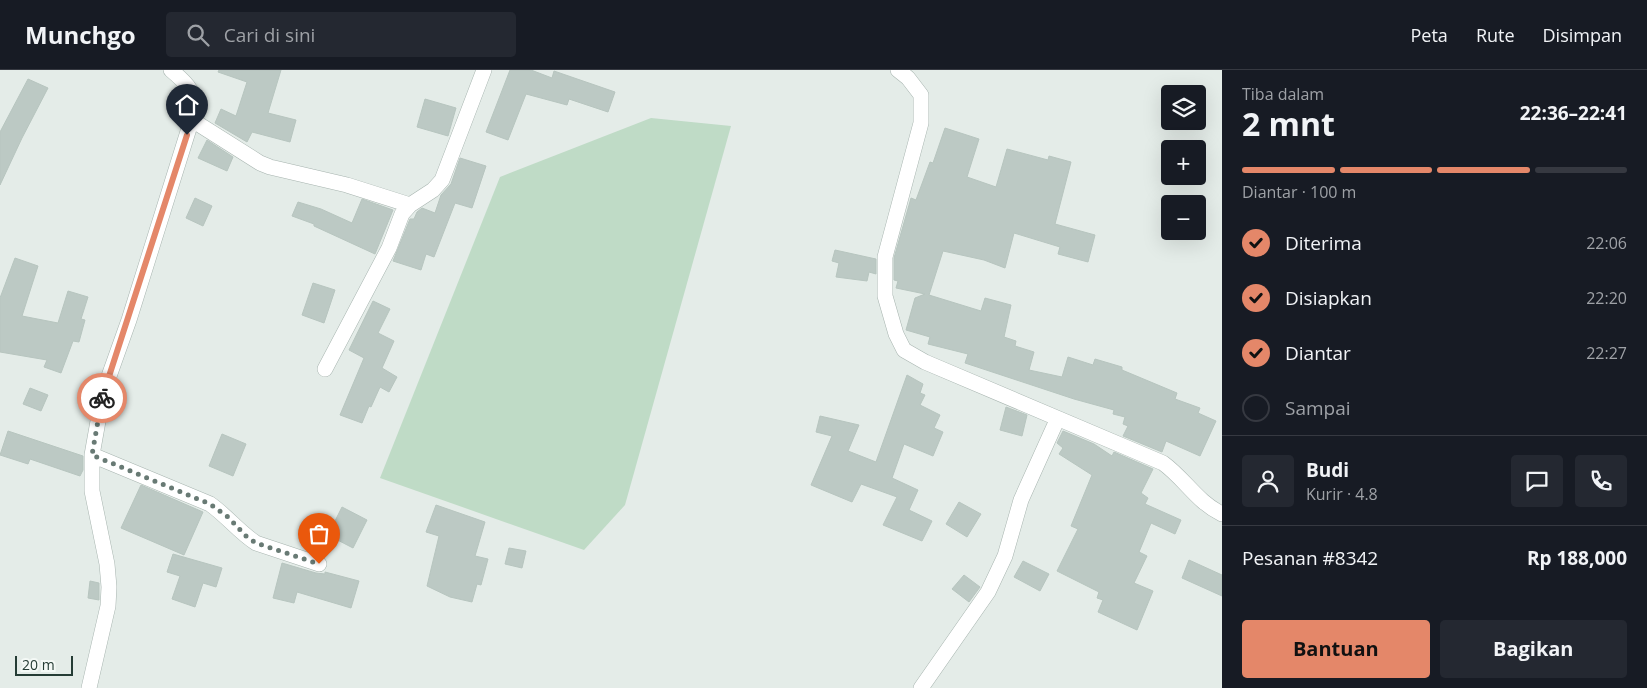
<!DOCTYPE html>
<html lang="id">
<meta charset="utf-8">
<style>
:root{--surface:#171b24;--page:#242831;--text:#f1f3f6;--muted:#9ea1a6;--line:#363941;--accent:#e48769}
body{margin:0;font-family:"Open Sans",sans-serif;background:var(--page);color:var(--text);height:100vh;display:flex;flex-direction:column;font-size:19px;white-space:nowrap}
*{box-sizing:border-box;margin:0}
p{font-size:16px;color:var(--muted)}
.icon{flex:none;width:28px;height:28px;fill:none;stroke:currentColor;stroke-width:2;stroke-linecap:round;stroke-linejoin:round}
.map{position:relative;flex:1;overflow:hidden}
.drawer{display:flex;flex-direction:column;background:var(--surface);width:425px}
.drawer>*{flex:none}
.tools{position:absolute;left:1161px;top:15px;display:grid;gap:10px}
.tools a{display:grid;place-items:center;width:45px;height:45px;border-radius:5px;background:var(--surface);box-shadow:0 5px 20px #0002;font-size:25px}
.scale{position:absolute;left:15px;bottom:12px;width:58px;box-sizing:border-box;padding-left:5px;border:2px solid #253c35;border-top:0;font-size:14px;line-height:18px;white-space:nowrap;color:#253c35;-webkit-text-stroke:4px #f4f9f6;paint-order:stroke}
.pin{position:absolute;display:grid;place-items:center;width:42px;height:42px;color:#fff;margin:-51px -21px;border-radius:50% 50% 50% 0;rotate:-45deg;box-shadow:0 0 5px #0007}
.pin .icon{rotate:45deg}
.courier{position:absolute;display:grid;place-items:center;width:50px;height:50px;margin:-25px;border:4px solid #e48769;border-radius:50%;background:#fff;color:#222;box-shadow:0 1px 6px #0007}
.summary em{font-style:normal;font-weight:700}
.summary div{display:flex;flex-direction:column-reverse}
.summary{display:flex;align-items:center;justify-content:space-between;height:85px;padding:0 20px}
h1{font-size:32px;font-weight:700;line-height:38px}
.bar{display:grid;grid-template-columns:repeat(4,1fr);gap:8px 5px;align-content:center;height:60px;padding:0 20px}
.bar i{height:6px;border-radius:4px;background:var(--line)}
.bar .current{background:var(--accent)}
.bar p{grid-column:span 4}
.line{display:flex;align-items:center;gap:12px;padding:0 20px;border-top:1px solid var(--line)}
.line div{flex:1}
.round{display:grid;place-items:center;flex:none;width:52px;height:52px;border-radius:5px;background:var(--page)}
ol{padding:0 20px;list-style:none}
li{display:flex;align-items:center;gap:15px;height:55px}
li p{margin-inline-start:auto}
li .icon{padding:5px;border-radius:50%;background:var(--accent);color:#111;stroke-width:4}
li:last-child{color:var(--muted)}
li i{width:28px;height:28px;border:2px solid var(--line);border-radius:50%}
.action{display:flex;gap:10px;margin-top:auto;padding:10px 20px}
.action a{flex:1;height:58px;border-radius:5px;background:var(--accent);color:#111;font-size:20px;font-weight:700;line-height:58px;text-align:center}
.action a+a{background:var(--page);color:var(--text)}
header{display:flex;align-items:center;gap:30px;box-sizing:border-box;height:70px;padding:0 25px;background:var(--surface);border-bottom:1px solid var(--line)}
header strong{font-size:24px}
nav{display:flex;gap:28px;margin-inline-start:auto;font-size:18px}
.search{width:350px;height:45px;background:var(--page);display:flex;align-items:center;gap:12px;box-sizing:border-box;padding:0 18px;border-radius:5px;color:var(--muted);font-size:19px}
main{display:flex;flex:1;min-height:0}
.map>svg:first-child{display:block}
.green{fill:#bfdbc6}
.building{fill:#bcc9c4;stroke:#b7c5bf}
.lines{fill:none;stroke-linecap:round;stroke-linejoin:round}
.street-casing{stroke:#a7b4af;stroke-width:16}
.street{stroke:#fff;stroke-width:15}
.done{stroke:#687a74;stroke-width:5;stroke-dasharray:0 9}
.route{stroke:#e48769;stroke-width:6}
</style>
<header>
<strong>Munchgo</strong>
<div class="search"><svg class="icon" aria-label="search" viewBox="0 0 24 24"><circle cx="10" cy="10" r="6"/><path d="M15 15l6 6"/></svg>Cari di sini</div>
<nav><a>Peta</a><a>Rute</a><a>Disimpan</a></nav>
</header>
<main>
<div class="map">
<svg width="1222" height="618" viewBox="0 0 1222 618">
<rect width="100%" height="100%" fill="#e4ece8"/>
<path class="green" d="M651,48l80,8 -106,379 -41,45 -204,-72 120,-301z"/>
<path class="building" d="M219,0h62l-13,43 28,7 -6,22 -38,-10 -5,10 -32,-19 6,-14 15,7 11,-34 -29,-10z
M510,0h21l21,8 2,-7 61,21 -7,20 -39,-13 -2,6 -41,-11 -18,46 -22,-8z
M28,9l20,9 -26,50 -22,47v-53z
M425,29l31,9 -8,28 -31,-9z
M945,58l34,11 -12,38 29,10 11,-38 41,11 1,-4 22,6 -16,62 40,11 -7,27 -30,-8 2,-7 -46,-14 -9,35 -21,-8 -41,-9 -14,44 52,16 4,-13 26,7 -7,32 12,4 -1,5 19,6 -5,18 33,7 6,-20 25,8 2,-6 27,8v3l55,23 -2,6 25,9 -2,5 18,8 -16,35 -34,-15 -4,11 -39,-16 5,-10 -5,-2 2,-7 -12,-3 1,-4 -40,-11 -109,-36 3,-9 -40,-10 2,-7 -24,-7 9,-32 10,-4 -29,-6 2,-7 -4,-1v-22l17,-60 5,2 14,-38 3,1z
M207,70l26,17 -6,14 -29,-13z
M460,88l26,8 -14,42 -17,-5 -21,54 -8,-3 -5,16 -28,-9 17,-42h4l3,-7 5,-4 13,5 6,-18 10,-11z
M195,128l17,8 -9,20 -17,-8z
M362,129l31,11 -18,44 -61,-28v-2l-22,-8 6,-14 23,7 31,14z
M835,180l41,9v15l-7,-2 -2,9 -31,-4 3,-14 -7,-2z
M15,188l23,8 -16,50 36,7 10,-32 20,6 -7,22 4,1 -6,22 -6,-1 -12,32 -17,-6 3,-7 -47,-8v-54z
M313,213l22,7 -11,33 -22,-8z
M373,231l17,8 -12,24 16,8 -12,27 15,9 -8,15 -9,-5 -9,20 -2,-1 -7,17 -22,-8 24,-57 -15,-8z
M907,305l16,9 -3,9 5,2 -5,10 20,10 -6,13 9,4 -10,24 -29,-12 -12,34 26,12 -9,20 23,11 -10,20 -39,-16 14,-28 -36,-13 -9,18 -41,-17 21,-49 -16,-4 4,-16 39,9 -11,26 28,11z
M30,318l18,7 -7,16 -18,-7z
M1006,337l21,8 -5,21 -22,-6z
M8,361l75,25v14l-3,6 -50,-17 -2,5 -28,-9z
M1063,361l31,13 18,12 2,-4 39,17 -12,24 7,5 -3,6 36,16 -6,14 -24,-11 -12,29 8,4 -13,27 19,8 -16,39 -39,-18 5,-12 -6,-2 2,-6 -42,-21 21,-42 -7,-3 21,-51 -33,-21 4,-6 -6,-5z
M222,364l24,10 -13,32 -24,-10z
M141,415l62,27 -19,43 -63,-27z
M959,432l22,12 -14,23 -21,-13z
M436,435l49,17 -10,34 13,3 -7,26 -4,-1 -5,18 -22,-5 -23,-11 12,-50 -13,-4z
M342,437l25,13 -14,28 -25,-13z
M509,478l17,3 -4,17 -17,-4z
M173,484l49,14 -6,19 -13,-4 -8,24 -23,-8 8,-23 -13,-4z
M1189,490l33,15v21l-40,-18z
M1023,491l26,13 -9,17 -26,-14z
M282,493l34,10 9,1v-2l34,9 -8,27 -54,-16 -3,11 -21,-5z
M964,505l16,12 -11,15 -17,-13z
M90,511l9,2v17l-11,-2z"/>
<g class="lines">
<g class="street-casing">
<path id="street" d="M898,0l10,8 13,17v28l-36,134v39l11,38 8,16 21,12 238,101c22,16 34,39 59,51
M192,50l68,43 10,4 77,18 63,20
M325,299l64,-121 13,-34 8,-9 23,-15 9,-10 42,-110
M92,385l118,49c17,12 29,28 46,39l63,21
M89,618l19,-82 1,-19 -2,-23 -15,-73v-36l11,-62 26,-73 67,-214c-2,-16 -12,-25 -25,-36
M921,618l67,-96 17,-36 16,-56 36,-80"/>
</g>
<use href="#street" class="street"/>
</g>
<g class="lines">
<path class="done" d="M102,328l-10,57 118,49 18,13 19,20 9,6 63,21"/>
<path class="route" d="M102,328l85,-263"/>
</g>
</svg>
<div class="tools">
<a><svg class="icon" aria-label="layers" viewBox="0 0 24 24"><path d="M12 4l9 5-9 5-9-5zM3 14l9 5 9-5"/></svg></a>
<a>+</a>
<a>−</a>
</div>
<div class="scale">20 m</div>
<div class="pin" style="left:319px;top:494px;background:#ea580c"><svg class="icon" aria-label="bag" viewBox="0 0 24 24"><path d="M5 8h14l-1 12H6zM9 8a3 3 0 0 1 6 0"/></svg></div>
<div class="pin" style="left:187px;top:65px;background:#1f2937"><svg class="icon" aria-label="home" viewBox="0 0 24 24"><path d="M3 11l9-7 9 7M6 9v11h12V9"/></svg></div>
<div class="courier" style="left:102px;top:328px"><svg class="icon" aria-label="bike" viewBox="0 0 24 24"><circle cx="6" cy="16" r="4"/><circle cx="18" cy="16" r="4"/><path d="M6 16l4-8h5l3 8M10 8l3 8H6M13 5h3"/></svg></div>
</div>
<section class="drawer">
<div class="summary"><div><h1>2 mnt</h1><p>Tiba dalam</p></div><em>22:36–22:41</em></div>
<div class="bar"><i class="current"></i><i class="current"></i><i class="current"></i><i></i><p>Diantar · 100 m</p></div>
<ol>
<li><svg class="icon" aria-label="check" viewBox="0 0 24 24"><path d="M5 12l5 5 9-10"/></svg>Diterima<p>22:06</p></li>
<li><svg class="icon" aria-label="check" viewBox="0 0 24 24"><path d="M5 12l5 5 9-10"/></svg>Disiapkan<p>22:20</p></li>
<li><svg class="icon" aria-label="check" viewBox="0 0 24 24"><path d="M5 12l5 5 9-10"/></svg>Diantar<p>22:27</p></li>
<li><i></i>Sampai</li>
</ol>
<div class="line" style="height:90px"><a class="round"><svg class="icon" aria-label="person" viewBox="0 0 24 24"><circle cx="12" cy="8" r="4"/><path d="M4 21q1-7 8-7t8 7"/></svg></a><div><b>Budi</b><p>Kurir · 4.8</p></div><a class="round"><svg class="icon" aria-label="chat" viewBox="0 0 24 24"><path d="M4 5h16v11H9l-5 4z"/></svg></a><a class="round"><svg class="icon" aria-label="phone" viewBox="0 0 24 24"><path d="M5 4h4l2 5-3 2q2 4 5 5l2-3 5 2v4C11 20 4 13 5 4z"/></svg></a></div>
<div class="line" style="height:65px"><div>Pesanan #8342</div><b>Rp 188,000</b></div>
<div class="action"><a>Bantuan</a><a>Bagikan</a></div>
</section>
</main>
